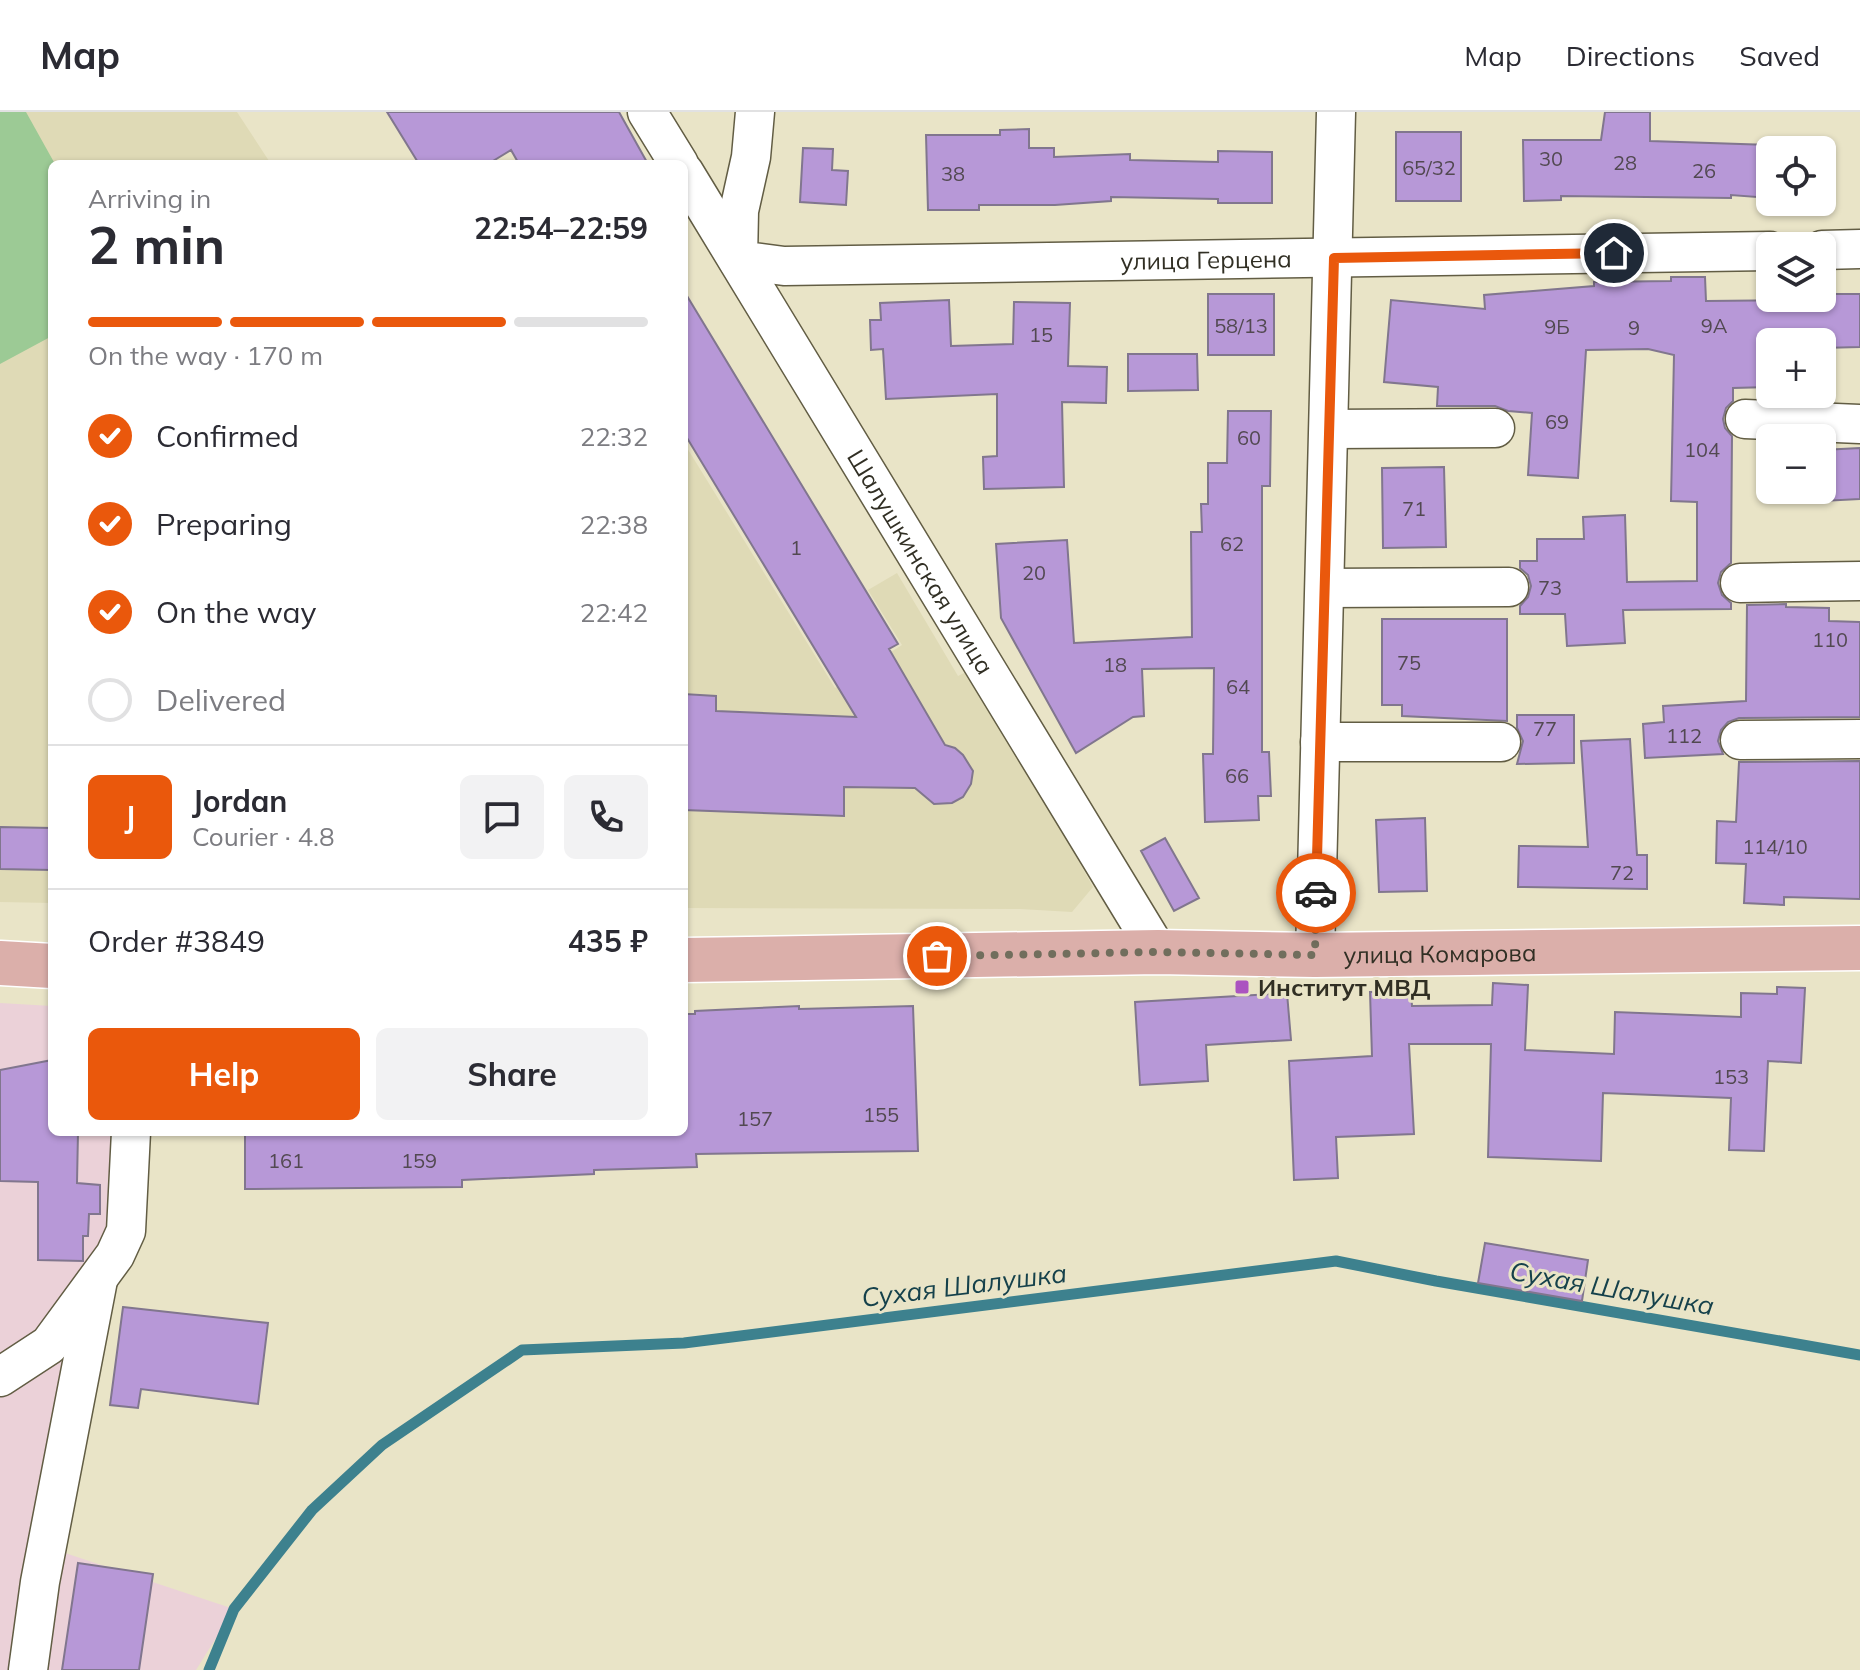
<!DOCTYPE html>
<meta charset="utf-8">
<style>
:root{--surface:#fff;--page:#f2f2f3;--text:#2b2b33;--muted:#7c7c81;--line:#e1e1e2;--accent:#ea580c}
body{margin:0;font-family:Mulish,sans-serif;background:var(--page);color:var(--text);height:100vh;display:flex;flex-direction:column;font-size:30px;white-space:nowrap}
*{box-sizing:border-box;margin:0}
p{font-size:26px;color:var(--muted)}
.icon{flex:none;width:44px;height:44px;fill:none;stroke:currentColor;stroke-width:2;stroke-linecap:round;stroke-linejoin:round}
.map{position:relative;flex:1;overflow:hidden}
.details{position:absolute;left:48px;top:48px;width:640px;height:976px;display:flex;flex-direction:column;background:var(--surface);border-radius:12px;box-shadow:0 2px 6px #0004}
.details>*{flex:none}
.tools{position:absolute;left:1756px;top:24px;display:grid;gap:16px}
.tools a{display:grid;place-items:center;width:80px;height:80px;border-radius:12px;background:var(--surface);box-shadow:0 2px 6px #0004;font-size:40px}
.pin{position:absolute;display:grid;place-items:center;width:68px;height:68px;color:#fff;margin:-34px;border:4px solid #fff;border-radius:50%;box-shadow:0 2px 8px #0007}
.courier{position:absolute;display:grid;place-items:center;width:80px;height:80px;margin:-40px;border:6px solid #ea580c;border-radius:50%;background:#fff;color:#222;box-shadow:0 2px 10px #0007}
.summary em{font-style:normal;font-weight:700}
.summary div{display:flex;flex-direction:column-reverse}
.summary{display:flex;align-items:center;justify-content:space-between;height:136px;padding:0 40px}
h1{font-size:52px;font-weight:700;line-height:60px}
.bar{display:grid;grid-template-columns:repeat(4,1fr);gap:12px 8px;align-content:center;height:96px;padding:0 40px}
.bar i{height:10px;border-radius:6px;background:var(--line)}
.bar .active{background:var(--accent)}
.bar p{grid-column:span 4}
.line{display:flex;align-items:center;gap:20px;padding:0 40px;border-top:2px solid var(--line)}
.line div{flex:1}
.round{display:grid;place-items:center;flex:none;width:84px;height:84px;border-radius:12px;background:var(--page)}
ol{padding:0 40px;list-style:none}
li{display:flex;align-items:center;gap:24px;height:88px}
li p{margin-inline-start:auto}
li .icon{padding:8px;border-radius:50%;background:var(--accent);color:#fff;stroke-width:4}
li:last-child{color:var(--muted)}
li i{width:44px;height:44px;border:4px solid var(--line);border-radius:50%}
.button{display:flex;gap:16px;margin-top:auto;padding:16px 40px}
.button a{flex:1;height:92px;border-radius:12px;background:var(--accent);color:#fff;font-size:32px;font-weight:700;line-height:92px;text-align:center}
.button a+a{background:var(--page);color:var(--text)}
header{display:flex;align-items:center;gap:48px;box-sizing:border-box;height:112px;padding:0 40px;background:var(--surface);border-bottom:2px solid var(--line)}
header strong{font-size:38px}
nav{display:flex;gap:44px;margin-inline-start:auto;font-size:28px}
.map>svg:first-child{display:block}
.commercial{fill:#ebd1d8}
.built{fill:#dfdab6}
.pitch{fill:#9cca95}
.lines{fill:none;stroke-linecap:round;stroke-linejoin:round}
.stream{stroke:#3d818e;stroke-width:11}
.building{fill:#b798d7;stroke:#81768e;stroke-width:2}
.minor-casing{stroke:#625d44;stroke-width:41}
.major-casing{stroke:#fff;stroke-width:47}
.minor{stroke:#fff;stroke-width:38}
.major{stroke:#dbafaa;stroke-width:44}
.done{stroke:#716e5d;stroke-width:8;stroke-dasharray:0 14.4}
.route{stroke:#ea580c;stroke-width:10}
.poi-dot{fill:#ab53c0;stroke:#e9e4c7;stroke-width:3}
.labels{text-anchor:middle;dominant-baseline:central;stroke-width:6;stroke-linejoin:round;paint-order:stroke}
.number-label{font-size:20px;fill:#524951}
.street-label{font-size:24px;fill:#312f24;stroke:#e9e4c7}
.poi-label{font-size:24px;font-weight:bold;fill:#312f24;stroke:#e9e4c7;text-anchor:start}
.water-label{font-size:26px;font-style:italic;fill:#15414b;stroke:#e9e4c7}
</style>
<header>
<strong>Map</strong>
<nav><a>Map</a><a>Directions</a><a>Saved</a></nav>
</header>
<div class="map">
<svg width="1860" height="1558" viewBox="0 0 1860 1558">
<rect width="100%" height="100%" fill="#e9e4c7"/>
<path class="commercial" d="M0,891l52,3v126h73l-69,418 178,59 -38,61h-196z"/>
<path class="built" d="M0,0h237l34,52h-219v739l-52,-1z
M684,331l151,245 67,-43 -34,-55 29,-17 61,103 14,-7 121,218 -21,25 -52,-3 -336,-1z"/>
<path class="pitch" d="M0,0h26l29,52h-3v172l-52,28z"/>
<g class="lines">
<path class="stream" d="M209,1558l25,-61 78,-99 70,-65 140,-95 162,-7 652,-82 100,20 424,74"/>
</g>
<path class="building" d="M387,0h232l29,52h-129l-8,-14 -23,14h-69z
M1605,0h45v29l120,4v53l-39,-3v3l-170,-2v4l-37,1 -1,-61h78z
M1029,17v19h25v9l76,-3v6l88,2v-11l54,1v51h-54v-4l-107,-2v4l-56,4h-76v5h-51l-2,-75h74v-5z
M1396,20h65v69h-65z
M803,36l30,1 -1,21 16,1 -2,34 -46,-3z
M1671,165h34l1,24 85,-1 31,-2v-4h38v53l-38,1v-6h-52v45l-37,1v13l-7,7 -3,11 2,9 7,8 -1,127 -10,9 -3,11 4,12 9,8v6l-108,1 2,33 -58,3 -2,-32h-45v-8l8,-9 3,-11 -3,-11 -8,-7v-7h17v-22h47l-1,-22 42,-2 2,67 70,-1v-79l-26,-1 3,-146 -26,-6 -62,1 -8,128 -50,-3 4,-62 -24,-2 -13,-5h-58l1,-19 -54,-5 7,-82 94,9 -1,-14 110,-9v-4l77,-1z
M684,179l214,353 -9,5 56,96 10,3 8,7 10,16 -2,13 -8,13 -11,6 -18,1 -19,-16 -71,-1v29l-160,-6v-116l32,2v15l140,6 -172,-284z
M1208,182h66v61h-66z
M949,188l2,46 62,-2 1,-42 56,1 -2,63 39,1 -1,36 -44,-1 2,85 -80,2 -1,-32 14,-1v-62l-111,5 -3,-50 -12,1 -1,-30h11l-1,-17z
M1128,242h69l1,36 -70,1z
M1228,299h43l-1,75h-8v266h7l2,44h-13l1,24 -54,2 -2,-68h10l1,-86 -72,1 2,47 -11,1 -57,36 -75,-135 -5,-74 71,-4 7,103 118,-6 -1,-105h11l-1,-28h7v-41h19z
M1860,336v51l-38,2v-51z
M1444,355l2,80 -63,1 -1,-80z
M1786,492v3l43,1v13l31,1v95l-121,1 -11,4 -7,8 -3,11 5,13 -78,4 -2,-34 21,-2 -1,-16 83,-5 1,-96z
M1382,507h125v102l-105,-5v-11h-20z
M1517,603h57v48l-57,1 6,-23 -6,-13z
M1630,627l7,116h10v34l-129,-2 1,-41 69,1 -7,-106z
M1860,649v138l-76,-2v8l-40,-2 2,-39 -30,-1 1,-42 19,1 3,-60z
M1425,706l2,73 -48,1 -3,-72z
M0,715l52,1v42l-52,-1z
M1165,726l34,60 -25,13 -33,-60z
M1493,871l35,2 -3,65 89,4 1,-42 126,5v-24l36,1v-7l28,1 -4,75 -33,-2 -4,90 -35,-1 2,-52 -128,-5 -2,68 -113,-4 3,-113h-82l5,90 -78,3 2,41 -44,2 -5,-119 83,-5 -2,-64 41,-1 1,15 80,-1z
M1287,881l4,47 -85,5 2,36 -68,4 -5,-83z
M799,894v3l114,-3 5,145 -222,3 1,13 -103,3v4l-132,6v7l-217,2v-57h439v-118h11v-3z
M52,948v72h26l-1,51 23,2v29h-11l-1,22h-5v25l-45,-1v-78l-38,-1v-111z
M1485,1131l103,17 -6,41 -104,-18z
M123,1195l145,16 -10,81 -117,-15 -3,19 -28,-3z
M78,1451l75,11 -14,96h-77z"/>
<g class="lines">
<g class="minor-casing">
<g id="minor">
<path d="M647,0l32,52"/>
<path id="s1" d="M755,0l-4,45 -12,54 -1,49 46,6 986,-15"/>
<path id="s2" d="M684,60l474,780"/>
<path d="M1822,138l38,-1"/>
<path d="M1745,307l115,5"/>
<path d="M1330,317l165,-1"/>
<path d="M1740,471l120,-2"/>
<path d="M1325,476l184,-1"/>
<path d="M1740,628l120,-1"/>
<path d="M1320,630h181"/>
<path d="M1315,843l21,-843"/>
<path d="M0,1265l49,-32 66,-90 11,-24 5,-99"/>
<path d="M28,1558l12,-88 58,-302"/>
</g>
</g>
<g class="major-casing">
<g id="major">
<path id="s3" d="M684,848l474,-8 157,3 545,-7"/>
<path d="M0,851l52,3"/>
</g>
</g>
<use href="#minor" class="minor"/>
<use href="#major" class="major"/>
</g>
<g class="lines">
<path class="done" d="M937,844l221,-4 157,3 1,-62"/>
<path class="route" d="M1316,781l18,-635 280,-5"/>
</g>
<rect class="poi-dot" x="1234" y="867" width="16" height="16" rx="4"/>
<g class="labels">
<g class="number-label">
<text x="1551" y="46">30</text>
<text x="1625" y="50">28</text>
<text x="1429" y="55">65/32</text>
<text x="1704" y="58">26</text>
<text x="953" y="61">38</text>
<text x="1241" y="213">58/13</text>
<text x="1714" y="213">9А</text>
<text x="1557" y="214">9Б</text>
<text x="1634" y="215">9</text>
<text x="1041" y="222">15</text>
<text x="1557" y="309">69</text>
<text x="1249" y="325">60</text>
<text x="1702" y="337">104</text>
<text x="1414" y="396">71</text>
<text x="1232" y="431">62</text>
<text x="796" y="435">1</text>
<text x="1034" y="460">20</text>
<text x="1550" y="475">73</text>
<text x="1830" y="527">110</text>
<text x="1409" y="550">75</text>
<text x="1115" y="552">18</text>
<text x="1238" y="574">64</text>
<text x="1545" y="616">77</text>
<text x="1684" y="623">112</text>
<text x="1237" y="663">66</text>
<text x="1775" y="734">114/10</text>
<text x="1622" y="760">72</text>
<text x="1731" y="964">153</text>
<text x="881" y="1002">155</text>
<text x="755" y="1006">157</text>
<text x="286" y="1048">161</text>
<text x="419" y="1048">159</text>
</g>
<g class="street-label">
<text stroke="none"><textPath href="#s1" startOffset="618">улица Герцена</textPath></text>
<text stroke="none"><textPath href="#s2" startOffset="456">Шалушкинская улица</textPath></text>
<text stroke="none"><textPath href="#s3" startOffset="756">улица Комарова</textPath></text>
</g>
<g class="poi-label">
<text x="1258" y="875">Институт МВД</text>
</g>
<g class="water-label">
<text transform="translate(964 1173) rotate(-7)">Сухая Шалушка</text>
<text transform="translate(1612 1176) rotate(10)">Сухая Шалушка</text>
</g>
</g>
</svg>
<div class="tools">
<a><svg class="icon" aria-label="locate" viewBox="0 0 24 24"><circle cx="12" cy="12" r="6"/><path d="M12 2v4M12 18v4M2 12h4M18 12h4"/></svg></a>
<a><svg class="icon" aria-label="layers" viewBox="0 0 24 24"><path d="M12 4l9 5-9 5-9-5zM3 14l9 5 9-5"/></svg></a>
<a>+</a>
<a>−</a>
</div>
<div class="pin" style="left:937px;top:844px;background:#ea580c"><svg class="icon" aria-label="bag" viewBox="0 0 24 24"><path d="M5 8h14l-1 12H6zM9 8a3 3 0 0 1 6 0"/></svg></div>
<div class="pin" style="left:1614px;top:141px;background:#1f2937"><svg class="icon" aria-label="home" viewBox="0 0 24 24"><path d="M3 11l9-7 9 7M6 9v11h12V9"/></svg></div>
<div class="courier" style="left:1316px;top:781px"><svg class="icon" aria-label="car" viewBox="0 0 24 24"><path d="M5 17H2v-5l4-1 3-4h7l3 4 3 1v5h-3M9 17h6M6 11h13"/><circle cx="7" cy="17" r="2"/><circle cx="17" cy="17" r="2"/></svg></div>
<section class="details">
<div class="summary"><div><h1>2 min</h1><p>Arriving in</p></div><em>22:54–22:59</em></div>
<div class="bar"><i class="active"></i><i class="active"></i><i class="active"></i><i></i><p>On the way · 170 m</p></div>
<ol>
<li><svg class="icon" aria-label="check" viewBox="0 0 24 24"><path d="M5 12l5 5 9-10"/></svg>Confirmed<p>22:32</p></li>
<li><svg class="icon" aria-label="check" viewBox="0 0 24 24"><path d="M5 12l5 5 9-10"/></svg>Preparing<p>22:38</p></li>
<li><svg class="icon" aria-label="check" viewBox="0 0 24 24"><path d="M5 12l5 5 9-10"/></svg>On the way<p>22:42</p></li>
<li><i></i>Delivered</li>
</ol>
<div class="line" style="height:144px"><b class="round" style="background:var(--accent);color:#fff">J</b><div><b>Jordan</b><p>Courier · 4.8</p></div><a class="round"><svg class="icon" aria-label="chat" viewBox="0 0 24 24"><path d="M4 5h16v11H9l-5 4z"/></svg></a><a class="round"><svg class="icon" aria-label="phone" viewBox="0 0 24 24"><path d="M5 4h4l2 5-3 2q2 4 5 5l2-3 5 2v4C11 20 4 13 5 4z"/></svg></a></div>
<div class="line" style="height:104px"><div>Order #3849</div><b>435 ₽</b></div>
<div class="button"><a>Help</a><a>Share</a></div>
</section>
</div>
